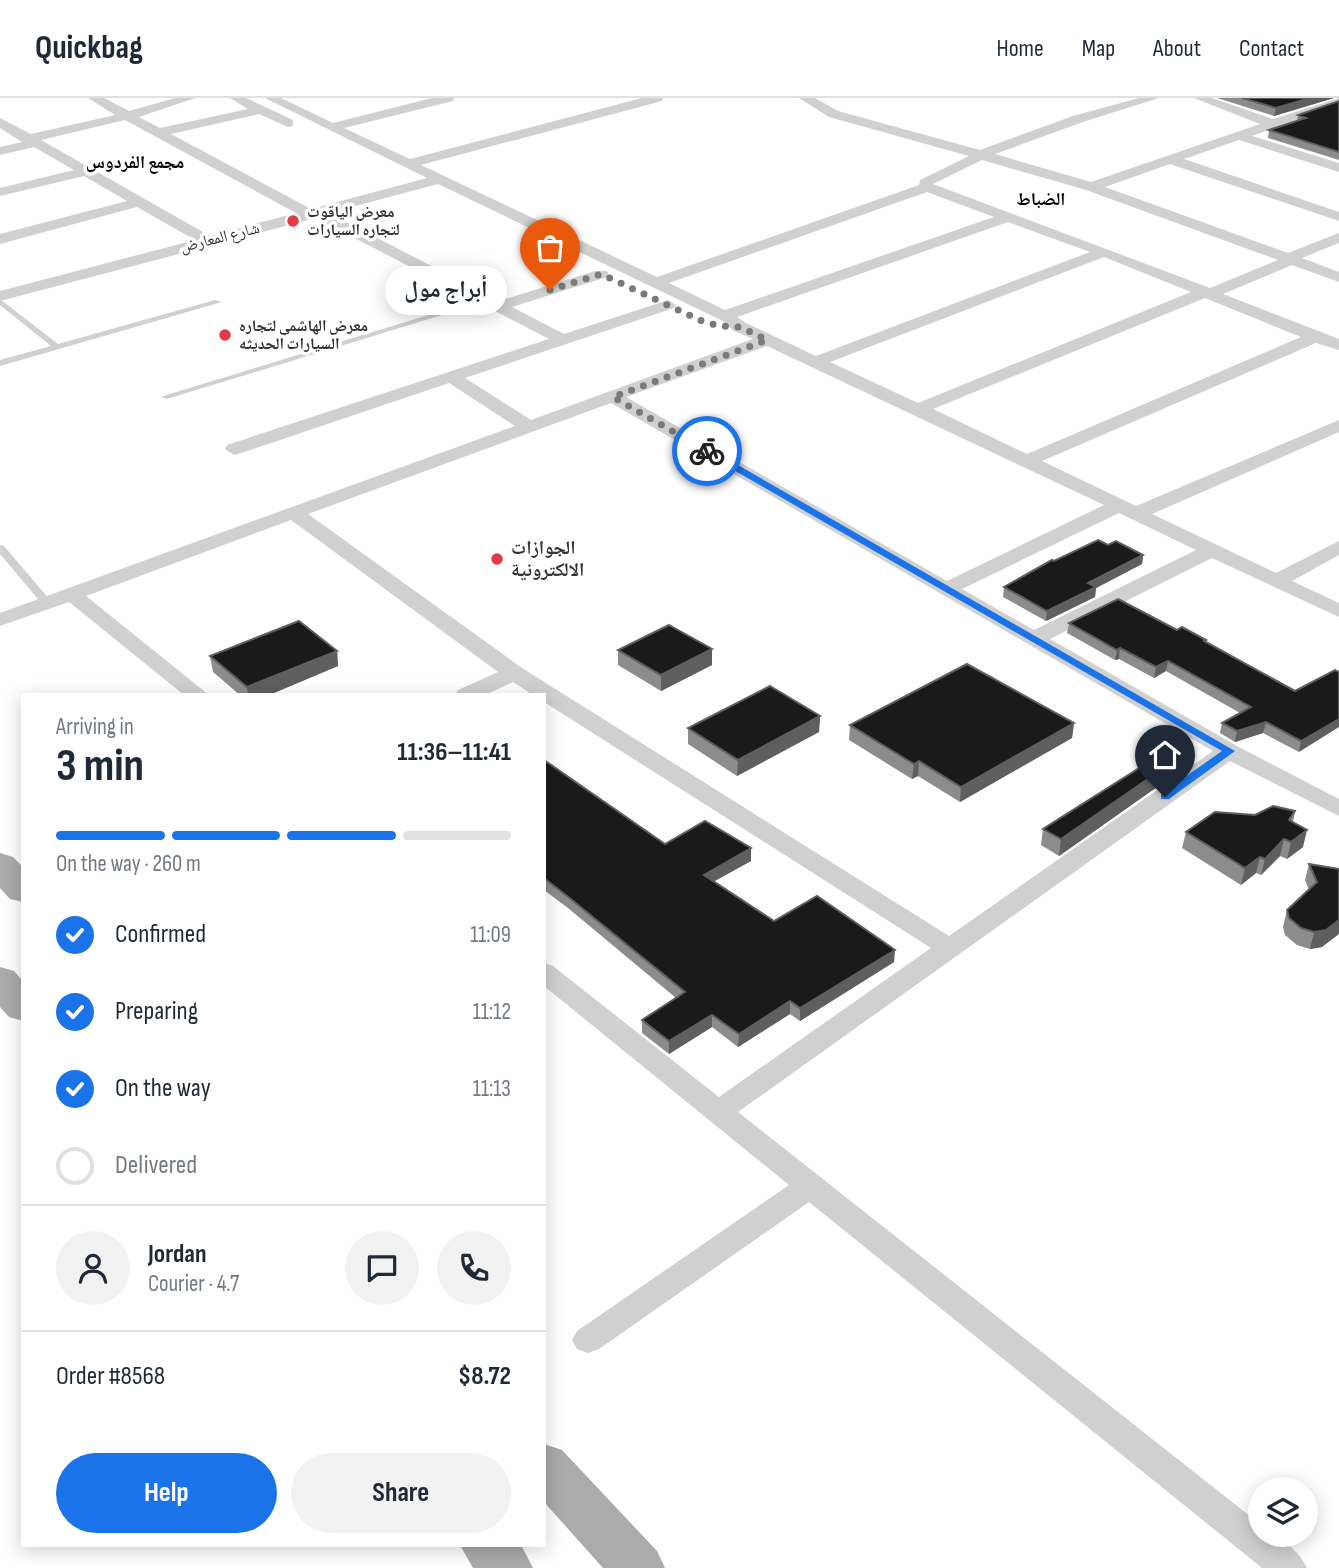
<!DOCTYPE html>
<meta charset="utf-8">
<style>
:root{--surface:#fff;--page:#f2f2f3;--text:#1f2937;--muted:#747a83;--line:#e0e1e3;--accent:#1a73e8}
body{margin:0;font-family:"Sofia Sans Condensed","Noto Naskh Arabic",sans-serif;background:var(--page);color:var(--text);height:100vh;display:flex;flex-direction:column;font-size:26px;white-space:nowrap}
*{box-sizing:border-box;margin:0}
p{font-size:23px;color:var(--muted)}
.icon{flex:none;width:38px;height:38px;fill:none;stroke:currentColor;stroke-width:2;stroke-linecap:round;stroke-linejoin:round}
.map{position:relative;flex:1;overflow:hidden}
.sheet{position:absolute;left:21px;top:595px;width:525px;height:854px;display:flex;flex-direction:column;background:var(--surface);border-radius:0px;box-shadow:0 4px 18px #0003}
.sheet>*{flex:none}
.buttons{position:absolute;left:1248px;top:1379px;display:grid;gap:14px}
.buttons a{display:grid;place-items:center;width:70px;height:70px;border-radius:50%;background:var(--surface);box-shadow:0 4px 18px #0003;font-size:35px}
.pin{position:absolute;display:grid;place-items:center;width:60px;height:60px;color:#fff;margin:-72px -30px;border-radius:50% 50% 50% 0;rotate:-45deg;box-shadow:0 0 7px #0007}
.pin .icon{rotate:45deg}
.courier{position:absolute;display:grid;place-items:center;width:70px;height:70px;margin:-35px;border:5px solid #1a73e8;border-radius:50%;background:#fff;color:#222;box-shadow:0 2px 9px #0007}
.bubble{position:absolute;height:49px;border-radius:24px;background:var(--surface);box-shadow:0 4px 18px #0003;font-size:23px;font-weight:700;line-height:49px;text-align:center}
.head em{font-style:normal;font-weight:700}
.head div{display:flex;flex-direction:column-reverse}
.head{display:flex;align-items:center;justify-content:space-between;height:119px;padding:0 35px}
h1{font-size:46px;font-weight:700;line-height:52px}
.bar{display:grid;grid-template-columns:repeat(4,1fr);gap:10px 7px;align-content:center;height:84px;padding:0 35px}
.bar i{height:9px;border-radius:5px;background:var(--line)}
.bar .active{background:var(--accent)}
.bar p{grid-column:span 4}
.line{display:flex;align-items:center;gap:18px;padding:0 35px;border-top:2px solid var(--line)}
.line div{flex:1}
.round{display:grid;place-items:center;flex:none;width:74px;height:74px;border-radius:37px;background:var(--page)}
ol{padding:0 35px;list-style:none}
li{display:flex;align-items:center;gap:21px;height:77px}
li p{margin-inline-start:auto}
li .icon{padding:7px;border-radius:50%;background:var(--accent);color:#fff;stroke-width:4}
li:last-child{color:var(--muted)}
li i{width:38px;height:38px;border:4px solid var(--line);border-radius:50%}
.button{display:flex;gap:14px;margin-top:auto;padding:14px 35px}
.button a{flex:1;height:80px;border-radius:42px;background:var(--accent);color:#fff;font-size:28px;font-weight:700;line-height:80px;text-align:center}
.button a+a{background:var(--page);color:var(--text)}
header{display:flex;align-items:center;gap:42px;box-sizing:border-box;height:98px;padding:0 35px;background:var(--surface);border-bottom:2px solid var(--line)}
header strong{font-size:33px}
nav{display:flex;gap:38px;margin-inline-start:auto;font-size:24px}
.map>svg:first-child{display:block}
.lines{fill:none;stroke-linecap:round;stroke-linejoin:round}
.service{fill:#d0d0d0;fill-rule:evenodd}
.minor{fill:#d0d0d0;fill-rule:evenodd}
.primary{fill:#ababab;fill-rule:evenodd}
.wall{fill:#8c8c8c}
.shaded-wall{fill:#5f5f5f}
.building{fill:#1a1a1a;stroke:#5f5f5f;stroke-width:2}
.route{fill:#1a73e8}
.done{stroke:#7a7a7a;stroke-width:7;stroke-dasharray:0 12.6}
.poi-dot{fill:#e63946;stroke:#fff;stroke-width:2.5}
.labels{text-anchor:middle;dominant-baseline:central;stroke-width:7;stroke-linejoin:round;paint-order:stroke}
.far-poi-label{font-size:16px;font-weight:bold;fill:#333;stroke:#fff;text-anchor:start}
.far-street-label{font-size:16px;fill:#333;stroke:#fff}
.far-neighbourhood-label{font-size:18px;font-weight:bold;fill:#000;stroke:#fff}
.poi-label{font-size:19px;font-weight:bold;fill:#333;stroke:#fff;text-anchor:start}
</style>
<header>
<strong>Quickbag</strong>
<nav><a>Home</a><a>Map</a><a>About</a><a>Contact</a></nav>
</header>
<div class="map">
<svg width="1339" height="1470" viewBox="0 0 1339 1470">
<rect width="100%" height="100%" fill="#fff"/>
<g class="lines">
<path class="service" d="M484,200l7,2 -324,99 -7,-2z
M0,201l58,45 157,-44 7,2 -222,64v-6l51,-14 -51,-41z
M0,447l4,1 47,55v4h-8l-43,-51z"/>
<path class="minor" d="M88,0h16l25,13 46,-13h20l-56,19 21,11 88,-19 -18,-11h16l47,22v6l-5,1 -29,-13 -88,20 140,75 116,-31 -162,-80h16l52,25 99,-25h22l-1,3 -109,27 66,31 232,-61h21l-1,3 -241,64 236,112 262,-92 1,-5 49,-24 -140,-39 -30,-19h16l23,13 142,39 93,-34 66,-18h20l-76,24 -88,32 96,28 169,-58 -66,-26h18l61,21 66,-21v7l-87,31 87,27v9l-100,-32 -55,19 155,53v9l-169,-57 -65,23 183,66 51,-20v10l-37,15 37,14v10l-47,-17 -69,29 116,45v11l-23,-7 -274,118 94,45 203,-86v12l-187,82 124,59 63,-32v14l-47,26 47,22v14l-127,-59 -162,81 187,107 102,53v17l-109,-55 -492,351 522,412v11c20,0 39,15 47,33h-45l-453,-366 -210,147 -11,4 -11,-4 -5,-9 5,-9 212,-146 -245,-199v-23l9,3 166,131 212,-149 -387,-246v-7h-11l-20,-13 -28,13h-30l3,-5 40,-18 -207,-152 -205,76 123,99h-25l-115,-93 -69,24v-13l515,-187 -66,-43 -208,70 -7,2 -9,-6 2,-4 322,-106 -233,-121 -316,83v-10l195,-51 -58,-33 -137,37v-10l127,-33 -43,-25 -84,20v-8l74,-18 -40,-23 -34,8v-8l22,-5 -22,-14v-10l31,16 84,-19zM125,22l171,93 -86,23 -169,-96zM982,62l104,30 192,70 -68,28 -277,-104zM438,86l285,137 11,10 19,8 -222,81 -66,-42 209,-70 2,-3 -8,-5 -6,2 -98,32 -52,-27 95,-30 2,-3 -2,-3h-12l-96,30 -170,-88zM927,94l67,25 -269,93 -56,-27zM1008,124l82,30 -274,104 -70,-33 -9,-6zM1104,159l87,35 -273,111 -88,-41zM1205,200l96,39 -274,117 -94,-45zM767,248l337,159 -157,76 -321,-184zM611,305l602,348 -264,185 -427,-268 -214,-154zM1119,415l77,37 -162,80 -72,-41z"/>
<path class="primary" d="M0,755l13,4 10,10v35l-13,-3 -10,-11z
M0,869l14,4 9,10v40l-14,-4 -9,-10z
M544,1346l18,6 95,101 8,17h-62l-59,-66z
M460,1447h61l12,23h-60z"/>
</g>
<path class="wall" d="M1217,0h117l-60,18z
M1339,3v59l-71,-22 1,-8 28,-9 1,-6z
M1143,457l-1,9 -46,24 -1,9 -49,24 -43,-24 1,-10 50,-26z
M1069,525l108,7 29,10v2l89,49 40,-21 -36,82 -36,-19 -28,9 -15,-9 2,-10 18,-10 -74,-42 -12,7 -35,-19 -4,1 -48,-27z
M712,551v16l-51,26 -43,-26v-15z
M337,553l1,15 -69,29h-29l-27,-23 -3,-16z
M820,618l-1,16 -82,44 -49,-32v-16z
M1074,625l-2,15 -112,64 -42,-26 -6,3 -63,-39 1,-15z
M1187,654l-3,16 -125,88 -18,-11 2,-16z
M544,662l121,84 86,4v13l-37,20 60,40 120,41 -94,59 -10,-7 -52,33 -26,-20 -43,27 -27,-21v-13l34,-22 -108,-90 -24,-18z
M1295,713l-2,11 10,25 -16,12 -7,-3 -19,19 -5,-2 -15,12 -59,-37 4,-16 69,-17z
M1309,766l27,4 -14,79 -12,2 -13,-4 -12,-10 -2,-8 4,-17 22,-20 -4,-10z"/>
<path class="shaded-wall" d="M1310,0h24l-60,18 2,-8z
M1143,457l-1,9 -46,24 -1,9 -49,24 1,-10 41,-28z
M1120,550l-1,11 -4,1 2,-10z
M712,551v16l-51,26v-16z
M337,553l1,15 -69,29h-21l-1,-8z
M1168,563l-2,10 -12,7 2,-11z
M820,618l-1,16 -82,44 1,-16z
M1339,621v8l-40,25 2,-11z
M1266,624l-3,11 -28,9 2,-11z
M1074,625l-2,15 -112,64 1,-15z
M1187,654l-3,16 -125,88 2,-17z
M919,663l-1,15 -6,3 2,-15z
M1307,732l-4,17 -16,12 4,-17z
M1284,741l-4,17 -19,19 4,-16z
M751,750v13l-47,26v-12z
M1260,759l-4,16 -15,12 4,-17z
M1339,822v14l-17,13 -12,2 4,-17z
M895,852l-1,12 -94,59v-13z
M790,903v13l-52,33 1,-13z
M712,917v12l-43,27v-13z"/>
<path class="building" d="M1242,0h68l-34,10z
M1339,3v51l-70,-22 37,-12 -8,-3z
M1098,442l10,5 8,-4 27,14 -55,28 8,4 -49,24 -43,-24 48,-27 2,1z
M1118,501l59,31 5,-3 24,13 -2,1 91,50 40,-21 4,2v47l-38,22 -35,-19 -29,9 -15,-8 29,-16 -83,-46 -12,6 -36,-19 -3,2 -48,-27z
M299,523l38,30 -90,36 -37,-31z
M669,527l43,24 -51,26 -43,-25z
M967,566l107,59 -113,64 -42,-26 -5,3 -64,-39z
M770,588l50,30 -82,44 -50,-32z
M1174,648l13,6 -126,87 -18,-10z
M544,662l121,84 40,-23 46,27 -47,27 70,46 43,-25 78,54 -95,58 -10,-7 -51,33 -27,-19 -43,26 -27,-21 43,-28 -118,-96 -23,-18z
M1273,708l22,5 -6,9 18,10 -16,12 -7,-3 -19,20 -5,-2 -15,11 -59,-36 29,-20 40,3z
M1309,766l30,5v51l-13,10 -12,2 -13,-4 -12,-10 -2,-8 30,-28z"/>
<path class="route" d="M704,351h6l525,302 -66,48h-8v-5l61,-43 -518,-298z"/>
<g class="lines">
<path class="done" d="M550,192l51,-16 103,48 16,4 20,1 27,13 -154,57 94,54"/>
</g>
<g class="poi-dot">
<circle cx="293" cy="123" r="7"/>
<circle cx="225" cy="237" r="7"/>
<circle cx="497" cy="461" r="7"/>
</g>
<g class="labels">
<g class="far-poi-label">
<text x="307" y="114">معرض الياقوت<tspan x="307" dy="18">لتجاره السيارات</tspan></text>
<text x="239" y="228">معرض الهاشمي لتجاره<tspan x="239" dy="18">السيارات الحديثه</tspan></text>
</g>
<g class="far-street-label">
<text transform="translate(220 140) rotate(-14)">شارع المعارض</text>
</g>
<g class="far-neighbourhood-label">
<text x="135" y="64">مجمع الفردوس</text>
<text x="1041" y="101">الضباط</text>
</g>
<g class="poi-label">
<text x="511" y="450">الجوازات<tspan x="511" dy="22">الالكترونية</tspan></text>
</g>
</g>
</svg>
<div class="buttons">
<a><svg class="icon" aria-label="layers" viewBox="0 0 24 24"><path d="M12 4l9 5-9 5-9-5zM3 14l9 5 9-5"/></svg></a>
</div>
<div class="pin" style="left:550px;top:192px;background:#ea580c"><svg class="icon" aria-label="bag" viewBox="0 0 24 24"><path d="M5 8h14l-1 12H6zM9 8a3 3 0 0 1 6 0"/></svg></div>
<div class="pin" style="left:1165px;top:699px;background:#1f2937"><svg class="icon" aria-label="home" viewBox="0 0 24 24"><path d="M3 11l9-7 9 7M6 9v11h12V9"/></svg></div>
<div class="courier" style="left:707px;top:353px"><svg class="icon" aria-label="bike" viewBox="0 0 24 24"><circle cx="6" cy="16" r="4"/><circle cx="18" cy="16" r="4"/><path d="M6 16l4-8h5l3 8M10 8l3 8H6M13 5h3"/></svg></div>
<div class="bubble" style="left:385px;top:168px;width:122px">أبراج مول</div>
<section class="sheet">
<div class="head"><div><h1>3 min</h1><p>Arriving in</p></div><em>11:36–11:41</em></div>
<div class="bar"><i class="active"></i><i class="active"></i><i class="active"></i><i></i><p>On the way · 260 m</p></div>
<ol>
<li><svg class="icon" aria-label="check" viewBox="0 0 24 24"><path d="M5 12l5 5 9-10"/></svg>Confirmed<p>11:09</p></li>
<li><svg class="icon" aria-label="check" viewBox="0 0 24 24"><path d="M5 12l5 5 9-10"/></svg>Preparing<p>11:12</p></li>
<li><svg class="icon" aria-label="check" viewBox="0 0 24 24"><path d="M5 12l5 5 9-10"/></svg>On the way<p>11:13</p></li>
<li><i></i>Delivered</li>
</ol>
<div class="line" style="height:126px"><a class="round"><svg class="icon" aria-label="person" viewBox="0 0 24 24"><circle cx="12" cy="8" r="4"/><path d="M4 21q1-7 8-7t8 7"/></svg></a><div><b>Jordan</b><p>Courier · 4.7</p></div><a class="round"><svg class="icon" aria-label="chat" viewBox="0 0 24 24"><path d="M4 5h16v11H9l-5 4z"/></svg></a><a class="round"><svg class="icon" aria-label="phone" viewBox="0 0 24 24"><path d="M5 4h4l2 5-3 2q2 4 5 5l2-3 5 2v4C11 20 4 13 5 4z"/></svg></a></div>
<div class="line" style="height:91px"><div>Order #8568</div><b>$8.72</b></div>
<div class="button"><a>Help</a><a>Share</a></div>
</section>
</div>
